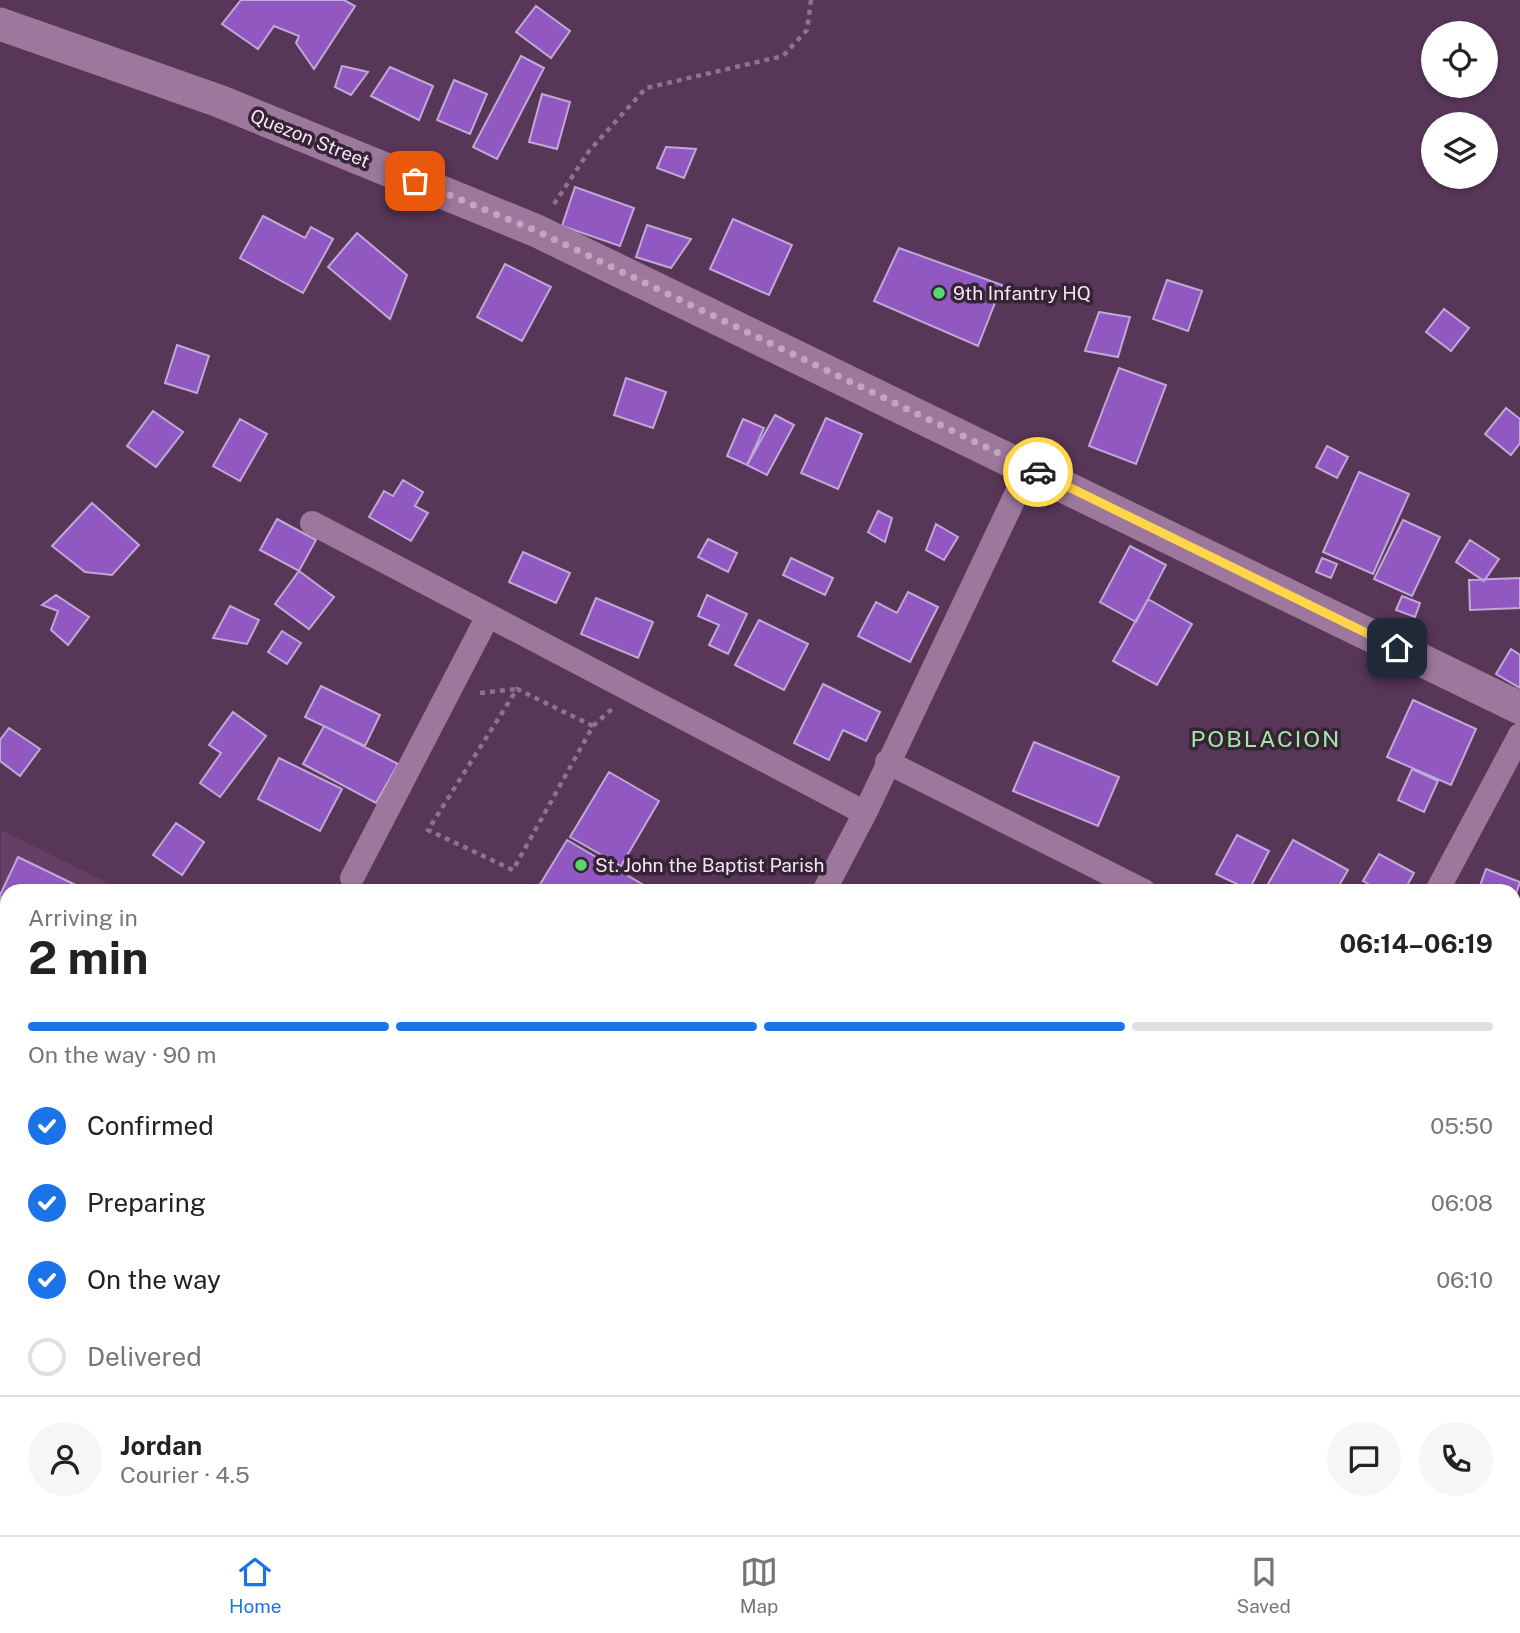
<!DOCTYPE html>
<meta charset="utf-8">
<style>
:root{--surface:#fff;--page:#f6f6f6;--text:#222;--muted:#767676;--line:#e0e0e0;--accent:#1a73e8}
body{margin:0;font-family:"Public Sans",sans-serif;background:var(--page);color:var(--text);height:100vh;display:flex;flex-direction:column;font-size:26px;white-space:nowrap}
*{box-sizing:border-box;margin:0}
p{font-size:23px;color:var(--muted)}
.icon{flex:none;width:38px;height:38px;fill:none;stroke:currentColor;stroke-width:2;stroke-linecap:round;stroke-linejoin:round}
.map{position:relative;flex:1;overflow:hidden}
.panel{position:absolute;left:0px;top:884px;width:1521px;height:653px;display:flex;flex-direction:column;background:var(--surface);border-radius:21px 21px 0 0;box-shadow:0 2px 5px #0004}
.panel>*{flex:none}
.buttons{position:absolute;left:1421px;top:21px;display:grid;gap:14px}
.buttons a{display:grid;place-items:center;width:77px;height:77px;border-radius:50%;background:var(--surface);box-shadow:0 2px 5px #0004;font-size:35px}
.pin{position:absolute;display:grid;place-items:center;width:60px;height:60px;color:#fff;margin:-30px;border-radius:14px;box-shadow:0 4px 10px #0006}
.courier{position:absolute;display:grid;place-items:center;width:70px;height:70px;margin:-35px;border:5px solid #ffd54a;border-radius:50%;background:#fff;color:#222;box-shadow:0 2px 9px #0007}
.overview em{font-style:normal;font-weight:700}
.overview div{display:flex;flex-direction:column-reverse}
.overview{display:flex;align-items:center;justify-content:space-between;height:119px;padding:0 28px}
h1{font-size:46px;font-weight:700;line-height:52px}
.bar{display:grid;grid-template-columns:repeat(4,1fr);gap:10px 7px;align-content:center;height:84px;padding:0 28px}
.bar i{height:9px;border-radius:5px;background:var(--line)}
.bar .current{background:var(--accent)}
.bar p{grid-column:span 4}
.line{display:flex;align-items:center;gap:18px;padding:0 28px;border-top:2px solid var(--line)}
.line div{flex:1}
.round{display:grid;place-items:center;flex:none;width:74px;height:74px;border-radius:37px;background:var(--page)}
ol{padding:0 28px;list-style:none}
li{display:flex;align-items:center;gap:21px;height:77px}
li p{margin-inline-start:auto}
li .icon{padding:7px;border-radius:50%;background:var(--accent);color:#fff;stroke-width:4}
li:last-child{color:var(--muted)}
li i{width:38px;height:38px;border:4px solid var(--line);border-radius:50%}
.menu{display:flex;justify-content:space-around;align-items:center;height:98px;border-top:2px solid var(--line);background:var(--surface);font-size:19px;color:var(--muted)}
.menu a{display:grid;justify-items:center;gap:4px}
.menu .current{color:var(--accent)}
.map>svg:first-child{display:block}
.built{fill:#653f66}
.building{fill:#9158c2;stroke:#bfa9d7;stroke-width:2}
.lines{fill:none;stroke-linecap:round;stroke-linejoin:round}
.path{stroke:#8e728f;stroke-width:4.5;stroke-dasharray:5 5;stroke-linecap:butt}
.street{stroke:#9d789c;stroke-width:24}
.secondary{stroke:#9d789c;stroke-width:33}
.done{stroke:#c0a7c0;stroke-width:7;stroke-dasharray:0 12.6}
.route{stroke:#ffd54a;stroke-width:9}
.poi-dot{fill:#5bd56e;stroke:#342434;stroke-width:2.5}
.labels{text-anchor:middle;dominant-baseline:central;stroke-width:7;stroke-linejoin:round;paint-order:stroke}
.street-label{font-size:19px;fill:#f8e4f8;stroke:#342434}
.poi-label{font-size:19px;fill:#f8e4f8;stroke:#342434;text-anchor:start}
.quarter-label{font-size:23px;letter-spacing:2px;fill:#a8e5ac;stroke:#342434}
</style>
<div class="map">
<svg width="1520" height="1535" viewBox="0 0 1520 1535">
<rect width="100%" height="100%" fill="#573658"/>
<path class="built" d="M1,830l123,61h-117v450l-7,-3z"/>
<path class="building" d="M241,0h103l11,6 -41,63 -18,-26 3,-7 -25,-10 -16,23 -36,-25z
M536,6l34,25 -19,27 -35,-26z
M521,56l23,12 -47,91 -24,-12z
M342,66l26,6 -17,23 -16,-8z
M390,67l43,19 -14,34 -48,-24z
M454,80l33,14 -17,40 -33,-14z
M542,94l28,8 -13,47 -28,-7z
M666,147l30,2 -12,29 -27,-10z
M575,187l59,21 -14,38 -58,-20z
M263,216l42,22 6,-11 22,12 -30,54 -63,-35z
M733,219l59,26 -23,50 -59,-26z
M647,225l44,14 -20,29 -35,-11z
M357,233l50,42 -17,44 -62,-52z
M899,248l103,37 -24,61 -104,-45z
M505,264l46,23 -29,54 -45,-24z
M1167,280l35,11 -14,40 -35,-12z
M1444,309l25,19 -18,23 -25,-19z
M1099,312l31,5 -12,40 -33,-6z
M177,345l32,11 -12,37 -32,-10z
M1119,368l47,17 -30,79 -47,-18z
M626,378l40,14 -13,36 -39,-13z
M1506,408l14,11v24l-9,12 -26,-21z
M153,411l30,21 -27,35 -29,-21z
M775,415l19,10 -27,50 -20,-10z
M826,418l36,16 -24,55 -37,-16z
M240,419l27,15 -27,47 -27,-15z
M743,419l21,9 -17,37 -20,-9z
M1327,446l21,11 -11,21 -21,-11z
M1359,472l50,22 -36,80 -50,-22z
M403,480l20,12 -8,14 13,7 -17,28 -42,-24 15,-26 9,5z
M92,503l47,42 -27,30 -27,-3 -33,-26z
M878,511l14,7 -7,24 -17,-10z
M277,519l39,21 -17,31 -39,-21z
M1403,520l37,17 -28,59 -38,-17z
M936,524l22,13 -14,23 -18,-10z
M708,539l29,14 -9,19 -30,-15z
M1470,540l29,19 -15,22 -28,-19z
M1130,546l36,19 -30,57 -36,-20z
M523,552l47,21 -14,30 -47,-21z
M791,558l42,20 -8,17 -42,-20z
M1322,558l15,6 -6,14 -15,-6z
M299,571l35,26 -25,32 -34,-25z
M1520,578v30l-50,2 -1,-30z
M908,592l30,15 -28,55 -52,-26 18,-34 21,11z
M56,595l33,22 -21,28 -17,-15 7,-19 -16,-6z
M707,595l40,19 -19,40 -19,-9 10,-20 -21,-9z
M1402,596l18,7 -5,14 -19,-7z
M596,598l57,24 -15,36 -57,-24z
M1148,599l44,25 -35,61 -44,-24z
M230,606l29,14 -12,24 -34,-6z
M759,620l49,24 -24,46 -49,-25z
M282,631l19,12 -14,21 -19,-12z
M1511,649l9,6v33l-24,-14z
M823,684l57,28 -14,29 -23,-11 -14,30 -35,-17z
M321,686l59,29 -15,31 -60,-29z
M1413,700l63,29 -25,56 -64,-28z
M233,712l33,24 -46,61 -20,-14 21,-30 -12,-8z
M324,726l74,38 -22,39 -73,-39z
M9,728l31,21 -20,27 -20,-15v-21z
M1034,742l85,35 -21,49 -85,-35z
M279,758l63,31 -22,42 -62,-32z
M1412,769l26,12 -14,31 -26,-12z
M609,772l50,29 -38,65 -51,-29z
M176,823l28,19 -22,33 -29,-20z
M1237,835l32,16 -20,39 -33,-16z
M567,840l87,51h-118z
M1293,840l55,30 -12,21h-72z
M1379,854l35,19 -10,18h-23l-18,-10z
M18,857l70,34h-81v16l-7,-3v-9z
M1486,869l34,13 -6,18v-9h-36z
M1520,1016v28l-6,-3v-12z
M0,1062l7,3v28l-7,23z"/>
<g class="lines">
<path class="path" d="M554,204l35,-53 57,-63 137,-32 24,-26 4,-30
M480,693l37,-4
M593,726l-76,-37 -89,141 85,40 80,-144 19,-17"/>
<path class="street" d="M312,523l553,290
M887,762l257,129
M352,878l136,-262
M824,891l41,-78 164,-346
M1437,891l83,-156
M1514,1068l6,3
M0,1516l7,-2
M41,1530l11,5
M483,1535l3,-5
M1122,1535l3,-5"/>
<path class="secondary" d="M0,24l219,77 318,130 983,477"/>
</g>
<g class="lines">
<path class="done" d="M415,181l122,50 501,241"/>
<path class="route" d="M1038,472l359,176"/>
</g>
<g class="poi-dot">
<circle cx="939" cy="293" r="7"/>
<circle cx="581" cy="865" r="7"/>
</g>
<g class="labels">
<g class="street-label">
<text transform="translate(310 138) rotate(22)">Quezon Street</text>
</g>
<g class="poi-label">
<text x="953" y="293">9th Infantry HQ</text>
<text x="595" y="865">St. John the Baptist Parish</text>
</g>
<g class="quarter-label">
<text x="1266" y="738">POBLACION</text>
</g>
</g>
</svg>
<div class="buttons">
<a><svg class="icon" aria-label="locate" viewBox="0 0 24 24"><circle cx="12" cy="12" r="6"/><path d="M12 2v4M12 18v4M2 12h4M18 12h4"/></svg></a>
<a><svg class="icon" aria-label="layers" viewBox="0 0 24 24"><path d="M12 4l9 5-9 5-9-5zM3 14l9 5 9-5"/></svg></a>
</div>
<div class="pin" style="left:415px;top:181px;background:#ea580c"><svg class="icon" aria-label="bag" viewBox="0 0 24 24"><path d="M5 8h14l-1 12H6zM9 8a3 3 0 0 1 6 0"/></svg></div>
<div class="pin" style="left:1397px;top:648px;background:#1f2937"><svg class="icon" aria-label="home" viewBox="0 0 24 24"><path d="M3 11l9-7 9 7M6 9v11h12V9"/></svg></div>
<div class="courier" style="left:1038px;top:472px"><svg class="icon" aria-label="car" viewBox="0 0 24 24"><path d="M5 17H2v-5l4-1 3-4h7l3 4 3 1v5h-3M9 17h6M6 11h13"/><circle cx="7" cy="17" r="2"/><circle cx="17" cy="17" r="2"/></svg></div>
<section class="panel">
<div class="overview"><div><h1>2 min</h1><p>Arriving in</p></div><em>06:14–06:19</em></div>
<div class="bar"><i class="current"></i><i class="current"></i><i class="current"></i><i></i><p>On the way · 90 m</p></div>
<ol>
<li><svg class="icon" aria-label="check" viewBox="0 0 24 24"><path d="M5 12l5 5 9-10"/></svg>Confirmed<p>05:50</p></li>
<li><svg class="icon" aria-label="check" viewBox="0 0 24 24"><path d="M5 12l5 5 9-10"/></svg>Preparing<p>06:08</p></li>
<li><svg class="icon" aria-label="check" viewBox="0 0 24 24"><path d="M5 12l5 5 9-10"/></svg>On the way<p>06:10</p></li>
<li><i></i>Delivered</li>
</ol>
<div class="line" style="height:126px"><a class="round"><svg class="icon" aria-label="person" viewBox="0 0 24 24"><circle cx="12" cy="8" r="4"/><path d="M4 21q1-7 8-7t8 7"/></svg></a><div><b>Jordan</b><p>Courier · 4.5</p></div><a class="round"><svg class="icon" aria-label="chat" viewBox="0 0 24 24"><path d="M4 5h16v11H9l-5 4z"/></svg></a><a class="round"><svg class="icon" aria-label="phone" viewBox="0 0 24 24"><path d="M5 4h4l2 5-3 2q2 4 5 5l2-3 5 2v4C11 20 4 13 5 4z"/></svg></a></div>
</section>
</div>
<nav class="menu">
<a class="current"><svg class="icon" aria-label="home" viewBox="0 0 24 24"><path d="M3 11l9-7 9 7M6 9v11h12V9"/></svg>Home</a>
<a><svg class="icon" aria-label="map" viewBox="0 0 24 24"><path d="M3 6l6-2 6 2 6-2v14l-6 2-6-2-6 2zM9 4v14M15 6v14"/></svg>Map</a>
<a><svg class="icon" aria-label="saved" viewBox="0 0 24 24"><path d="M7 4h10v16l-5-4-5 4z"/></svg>Saved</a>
</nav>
